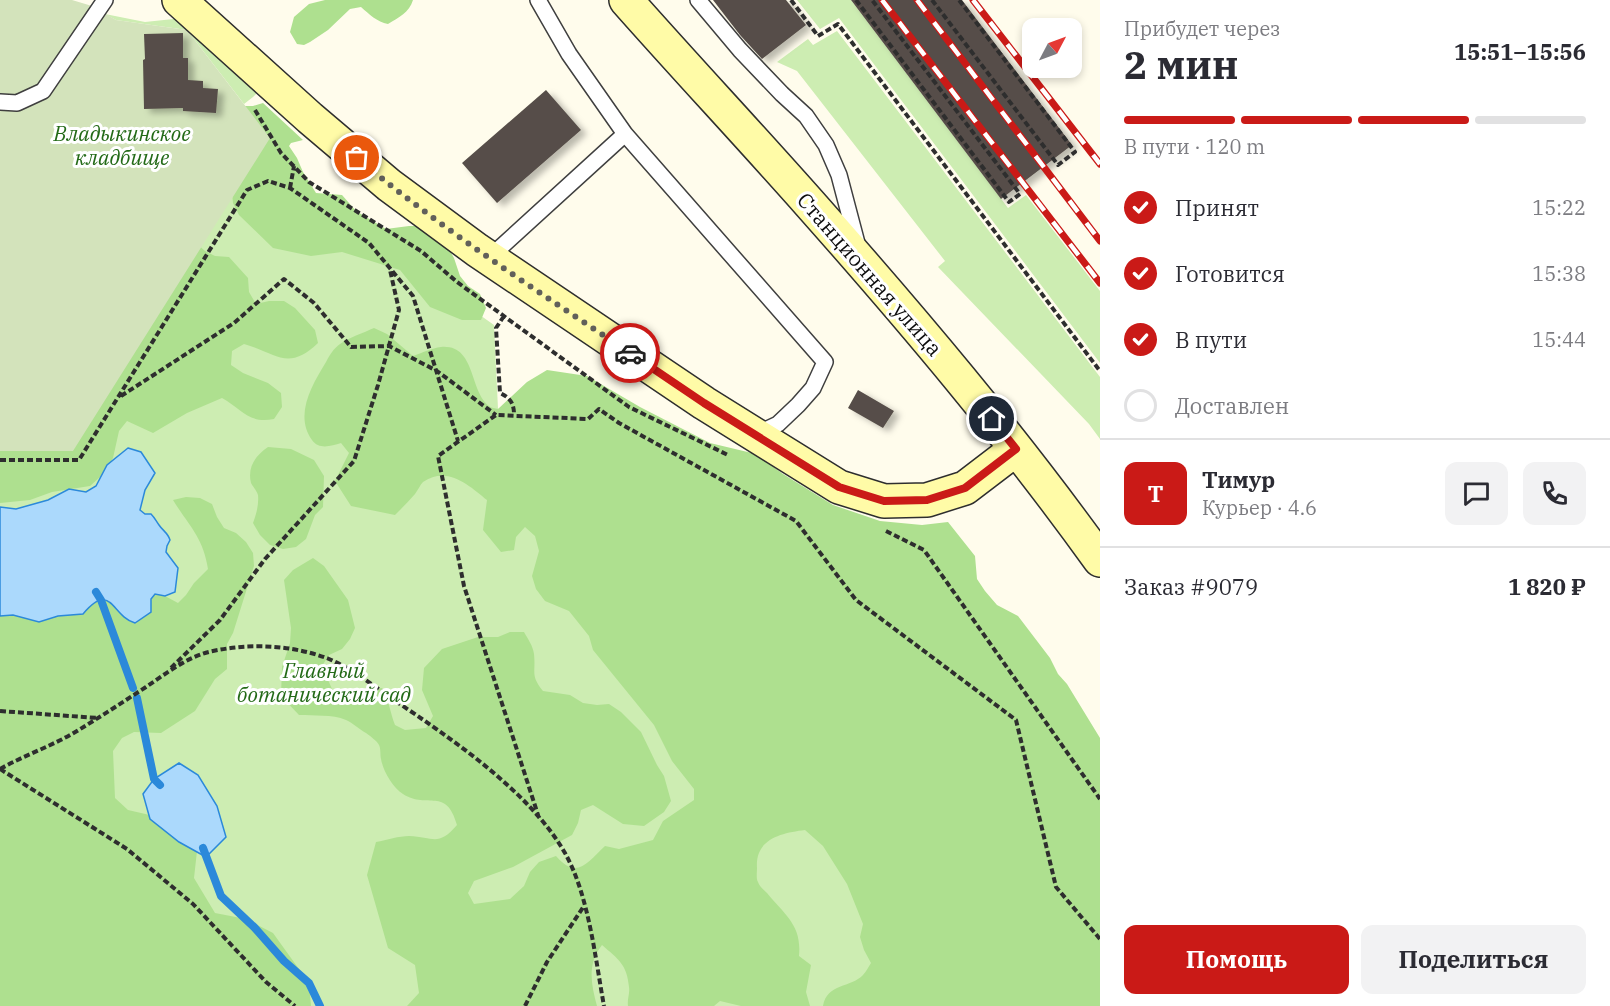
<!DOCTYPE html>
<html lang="ru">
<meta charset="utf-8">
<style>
:root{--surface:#fff;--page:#f2f2f3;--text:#2b2b33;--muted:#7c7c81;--line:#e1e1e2;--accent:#ca1a17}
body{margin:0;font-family:"IBM Plex Serif",serif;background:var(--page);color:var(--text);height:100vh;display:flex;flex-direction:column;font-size:22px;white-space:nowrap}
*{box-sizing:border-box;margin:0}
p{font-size:20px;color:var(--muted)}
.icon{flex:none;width:33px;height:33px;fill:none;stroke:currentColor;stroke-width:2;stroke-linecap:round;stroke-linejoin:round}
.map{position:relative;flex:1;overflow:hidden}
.drawer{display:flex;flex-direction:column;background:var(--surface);width:510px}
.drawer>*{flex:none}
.needle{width:39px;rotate:49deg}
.fabs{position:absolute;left:1022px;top:18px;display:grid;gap:12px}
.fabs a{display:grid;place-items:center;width:60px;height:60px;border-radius:12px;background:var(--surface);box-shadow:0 3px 9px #0003;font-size:30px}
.pin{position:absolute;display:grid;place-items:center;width:51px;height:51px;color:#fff;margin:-26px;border:3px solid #fff;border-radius:50%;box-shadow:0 2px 6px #0007}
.courier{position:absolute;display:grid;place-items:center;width:60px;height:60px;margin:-30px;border:4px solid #ca1a17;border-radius:50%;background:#fff;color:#222;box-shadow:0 2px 8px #0007}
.head em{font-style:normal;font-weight:700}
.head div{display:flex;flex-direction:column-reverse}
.head{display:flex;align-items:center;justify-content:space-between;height:102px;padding:0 24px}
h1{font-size:39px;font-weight:700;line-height:45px}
.bar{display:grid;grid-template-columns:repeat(4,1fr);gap:9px 6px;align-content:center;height:72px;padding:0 24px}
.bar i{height:8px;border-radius:4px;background:var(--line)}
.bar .current{background:var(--accent)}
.bar p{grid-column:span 4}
.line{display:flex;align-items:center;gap:15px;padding:0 24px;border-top:2px solid var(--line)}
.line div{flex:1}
.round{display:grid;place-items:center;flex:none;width:63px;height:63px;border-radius:12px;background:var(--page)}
ol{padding:0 24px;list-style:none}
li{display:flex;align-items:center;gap:18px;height:66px}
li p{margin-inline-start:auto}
li .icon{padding:6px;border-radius:50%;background:var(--accent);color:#fff;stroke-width:4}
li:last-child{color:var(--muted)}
li i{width:33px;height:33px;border:3px solid var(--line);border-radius:50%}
.primary-button{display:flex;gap:12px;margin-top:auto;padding:12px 24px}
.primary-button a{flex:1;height:69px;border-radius:12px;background:var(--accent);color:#fff;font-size:24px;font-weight:700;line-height:69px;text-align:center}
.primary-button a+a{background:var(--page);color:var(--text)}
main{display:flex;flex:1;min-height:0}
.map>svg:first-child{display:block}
.green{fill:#cdedb2}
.forest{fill:#aee08f}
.cemetery{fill:#d3e3bb}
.water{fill:#abd9fc;stroke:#2b89da;stroke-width:1.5}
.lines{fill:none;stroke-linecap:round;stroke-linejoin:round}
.stream{stroke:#2b89da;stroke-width:8}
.building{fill:#564e48;filter:url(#shadow)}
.lane-casing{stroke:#3f3f3f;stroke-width:18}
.secondary-casing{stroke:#2e2e2e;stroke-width:36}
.path{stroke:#2e2e2e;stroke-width:4;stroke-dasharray:6 3;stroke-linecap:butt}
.lane{stroke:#fff;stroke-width:15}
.secondary{stroke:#fffba7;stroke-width:33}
.rail-casing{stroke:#ca1a17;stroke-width:7}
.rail{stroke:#fff;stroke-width:4.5;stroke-dasharray:14;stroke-linecap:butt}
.done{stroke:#61605a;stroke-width:6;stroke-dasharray:0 10.8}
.route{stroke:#ca1a17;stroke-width:8}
.labels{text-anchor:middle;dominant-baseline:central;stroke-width:6;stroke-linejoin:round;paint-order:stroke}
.park-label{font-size:21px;font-style:italic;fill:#236a17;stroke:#fff}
.street-label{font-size:21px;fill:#0c0c0c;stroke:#fff}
</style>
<main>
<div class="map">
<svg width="1100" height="1006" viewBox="0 0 1100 1006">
<defs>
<filter id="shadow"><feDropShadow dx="6" dy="4" stdDeviation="3" flood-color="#0004"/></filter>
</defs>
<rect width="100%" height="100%" fill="#fffcec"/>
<path class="green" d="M797,0h54l157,208 18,-13 74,96v72l-261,-345 -19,11z
M105,14l40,8 38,-4 76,73 -6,6 -9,7 -57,-74 -71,-10z
M837,31l263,346v62l-11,-15 -151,-157 7,-6 -148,-190 -20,-9 31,-23 5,6z
M258,158l236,167 4,84 61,-37 79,55 462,579h-1100v-555z"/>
<path class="forest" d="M325,0h88c-4,13 -14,17 -25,24 -11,-2 -19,-10 -27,-17l-11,2 -22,21 -18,12 -6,3 -7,-1 -7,-12 4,-15 15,-13z
M263,103l40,37 -12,3 -2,3 8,12 6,14 13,21 26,2 14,16 30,18 23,-3h14l18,9 13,23 6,18 8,10 12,8 6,14 -5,12h-19l-32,-13 -30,-37 -58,-18 -31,4 -38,-8 -34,-33 -6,-12 -3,-31 10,-66h13z
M0,127l195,115 10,9 10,5 14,1 19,21 1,14 7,12 13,-3h15l11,7 20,22 3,13c-30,29 -42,10 -74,1l-12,7 -1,14 12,8 25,10 13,10 1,14 -8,12c-26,5 -32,-10 -52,-21l-35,15 -34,20 -26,-12 -8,10 -6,27 -13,19 -10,9 -38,6 -22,8 -30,3z
M374,328l13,6 26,22c9,-3 19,-8 28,-9 35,-3 28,44 48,59 2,2 6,2 9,3l29,-27 20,-12 40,6 53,31 70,36 46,11 27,20 50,31 47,16 42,4 26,-3 27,34 2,23 8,12 12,14 21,11 32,42 8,16 9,10 33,54v268h-277c4,-23 28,-18 40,-31 3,-3 6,-9 8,-12l-7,-13 -4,-13 3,-13 -16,-40 -24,-38 -18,-16c-24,3 -50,9 -48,38 0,4 -1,11 1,14 1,4 6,8 9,11 18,22 35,32 32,63l12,9 -5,27 4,14h-69l-21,-5 -6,5h-86c-1,-7 2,-12 1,-19 -2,-23 -11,-28 -27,-42 -15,19 -11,39 -5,61h-190l12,-13 -4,-28 -27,-17 -21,-73 9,-33c11,-2 23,-6 33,-6 25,1 29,11 48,-11 -11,-39 -29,-15 -54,-31 -10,-6 -20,-23 -22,-35 -1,-4 0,-10 -2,-14 -2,-4 -9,-9 -13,-12 -7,-4 -13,-10 -20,-13 -14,-6 -32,-4 -47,-5l-18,-19 1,-29 8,-24 1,-15 -7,-48 9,-10 20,-12 11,8 24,34 7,28 -5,11 -8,10 -13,6 -7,11 10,23 21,2 29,-3c7,12 8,24 13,37l10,5 21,-2 7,-12 -11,-26 2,-22 18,-19 36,-12h20l12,-5h14c4,7 9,14 10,22 2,19 -4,21 9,37l27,4 13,8 14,2 12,-1 12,8 20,20 16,33 7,11 7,25 -7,11 -20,14 -21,-2 -30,-19 -12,5 -3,13 -6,12 -59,32 -39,14 -6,12 6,11 36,-5 14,-13 6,-14 9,-10 17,-6c21,24 31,7 49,-10l14,3 34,-9 10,-19 31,-21v-11l-22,-28 -18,-36 -61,-75 -4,-14 -20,-25 -24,-10 -9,-12 -4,-13 7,-25 -4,-15 -10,-9 -9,10 -2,13 -13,2 -18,-22 4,-30c-17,-14 -40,-35 -64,-18 -3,3 -5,8 -8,12 -6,7 -13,14 -20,21l-44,-9 -16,-25 14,-28 -8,-10c-10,3 -22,7 -29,-3 -18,-25 0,-55 14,-78 3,-6 8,-14 14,-18 10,-7 23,-11 34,-16z
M268,447l23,2 23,11 10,16 -1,31 -8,8 -9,24 -10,8 -13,2 -13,-4 -10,-10 -7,-12c3,-8 6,-18 5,-28 -1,-4 -5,-8 -7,-12 -4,-16 5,-28 17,-36z
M186,497l14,1 12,6 5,13 7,11 12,5 10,9 7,11 1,13 -21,67 -6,11v25l-12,10 -20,32 -34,22 -27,-1 -12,6 -9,13 2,47 13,12 52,12 17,29 -3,27 21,35 31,6 27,14 36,50 2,23h-311v-399l145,-18 20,7 13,7 8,-8 8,-12 14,-14c-5,-32 -19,-43 -35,-69z"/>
<path class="cemetery" d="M0,0h72l20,6 24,14 71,10 83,108 -197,313h-73z"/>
<path class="water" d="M128,448l13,4 14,21 -10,17 -5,20 5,4h6c4,4 5,7 8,11 4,6 9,8 11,15l-3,6 -1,6 12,16 -3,24 -10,4 -10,-2 -4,5v13l-16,11c-24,-7 -23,-43 -52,-9l-25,2 -19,6 -26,-7 -13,1v-109l16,2 32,-9 21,-11 17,3 10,-6 11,-21z
M179,763l19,12 19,31 9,31 -20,20 -27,-15 -29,-23 -7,-25 11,-15z"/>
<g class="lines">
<path class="stream" d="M96,592l5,8 32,88
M137,698l17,81 6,6
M203,848l18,48 33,31 30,34 25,22 11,23"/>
</g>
<path class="building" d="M713,0h73l20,25 -44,34 -22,-24z
M851,0h111l110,145 -71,54z
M183,33v25h5v22l15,1v7l15,1 -2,24 -33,-2v-3l-39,1 -1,-49 2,-1 -1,-25z
M546,90l35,40 -84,73 -35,-40z
M858,390l36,21 -11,17 -35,-20z"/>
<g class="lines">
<g class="lane-casing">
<path id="lane" d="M538,0l31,54 56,80
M698,0l42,50 42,44 24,22 20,29 13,30 19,72
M0,102l17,1 26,-12 62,-91
M489,258l136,-124 200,228 -12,26 -15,17 -20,19 -23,11"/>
</g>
<g class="secondary-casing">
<path id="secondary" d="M179,0l131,118 79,67 88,65 227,153 135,84 45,14 43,-1 38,-12 51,-39
M626,0c61,69 124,136 185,205 101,114 200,231 289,355"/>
</g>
<path class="path" d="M791,0l27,36 20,-12 262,347
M856,0l153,202 11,-8 -148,-194
M932,0l126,165 17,-13 -116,-152
M255,110l26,43 28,29 112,69 36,31 172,125 99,48
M290,188l4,-22
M504,316l-8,12 4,65c11,5 14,11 14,22
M121,396l113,-73 50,-44 30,24 37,44 38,-1 48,25 59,44
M0,460h79l168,-270 21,-9 22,7 79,55 44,53 45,145
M886,531l38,19 176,249
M171,668l49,-48 45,-61 89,-98 24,-76 21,-75 -9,-40
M0,711l98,7
M0,769c25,-14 52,-23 77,-38 23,-14 46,-29 69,-44 21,-14 42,-31 67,-36 38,-8 80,-6 116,8 23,10 45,27 65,41 58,39 136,92 171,153 24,43 30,104 39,153
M0,769l127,80 66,55 73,78 29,24
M539,818l-75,-232 -26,-130 58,-41 92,4 11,-10 20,14 177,98 60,79 160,120 40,167 44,52
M525,1006l22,-44 37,-56"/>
<use href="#lane" class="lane"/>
<use href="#secondary" class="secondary"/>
<g class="rail-casing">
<path id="rail" d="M882,0l218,283
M917,0l183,241
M973,0l127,164"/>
</g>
<use href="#rail" class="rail"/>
</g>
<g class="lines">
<path class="done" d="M357,158c86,72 180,133 273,195"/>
<path class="route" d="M630,353l74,50 135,84 45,14 43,-1 38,-12 51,-39 -24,-30"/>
</g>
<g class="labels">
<g class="park-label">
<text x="122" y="133">Владыкинское<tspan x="122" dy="24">кладбище</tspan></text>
<text x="324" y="670">Главный<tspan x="324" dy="24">ботанический сад</tspan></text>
</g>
<g class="street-label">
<text transform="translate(870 274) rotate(49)">Станционная улица</text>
</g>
</g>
</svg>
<div class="fabs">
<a><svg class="needle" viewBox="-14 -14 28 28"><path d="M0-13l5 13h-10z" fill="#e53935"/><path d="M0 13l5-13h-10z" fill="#7c7c81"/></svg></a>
</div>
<div class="pin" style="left:357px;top:158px;background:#ea580c"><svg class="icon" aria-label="bag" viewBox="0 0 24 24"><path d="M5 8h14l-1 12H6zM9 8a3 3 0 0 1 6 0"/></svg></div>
<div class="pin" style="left:992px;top:419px;background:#1f2937"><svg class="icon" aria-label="home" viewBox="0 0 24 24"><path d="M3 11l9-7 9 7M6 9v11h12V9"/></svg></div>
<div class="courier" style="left:630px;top:353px"><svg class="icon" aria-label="car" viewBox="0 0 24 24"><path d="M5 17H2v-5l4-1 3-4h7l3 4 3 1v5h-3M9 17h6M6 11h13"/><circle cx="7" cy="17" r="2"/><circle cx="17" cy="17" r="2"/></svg></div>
</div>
<section class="drawer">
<div class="head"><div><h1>2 мин</h1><p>Прибудет через</p></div><em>15:51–15:56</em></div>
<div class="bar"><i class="current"></i><i class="current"></i><i class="current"></i><i></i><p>В пути · 120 m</p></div>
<ol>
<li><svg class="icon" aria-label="check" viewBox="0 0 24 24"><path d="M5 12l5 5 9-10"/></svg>Принят<p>15:22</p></li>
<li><svg class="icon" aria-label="check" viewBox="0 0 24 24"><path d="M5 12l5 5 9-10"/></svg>Готовится<p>15:38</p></li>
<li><svg class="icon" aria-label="check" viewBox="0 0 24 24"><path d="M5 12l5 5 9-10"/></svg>В пути<p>15:44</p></li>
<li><i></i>Доставлен</li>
</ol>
<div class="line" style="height:108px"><b class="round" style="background:var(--accent);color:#fff">Т</b><div><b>Тимур</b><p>Курьер · 4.6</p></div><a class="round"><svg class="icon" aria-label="chat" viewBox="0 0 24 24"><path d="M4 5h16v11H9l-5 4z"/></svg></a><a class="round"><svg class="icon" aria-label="phone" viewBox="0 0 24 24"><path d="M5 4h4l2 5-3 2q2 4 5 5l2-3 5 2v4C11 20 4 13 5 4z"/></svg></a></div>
<div class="line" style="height:78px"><div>Заказ #9079</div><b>1 820 ₽</b></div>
<div class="primary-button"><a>Помощь</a><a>Поделиться</a></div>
</section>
</main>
